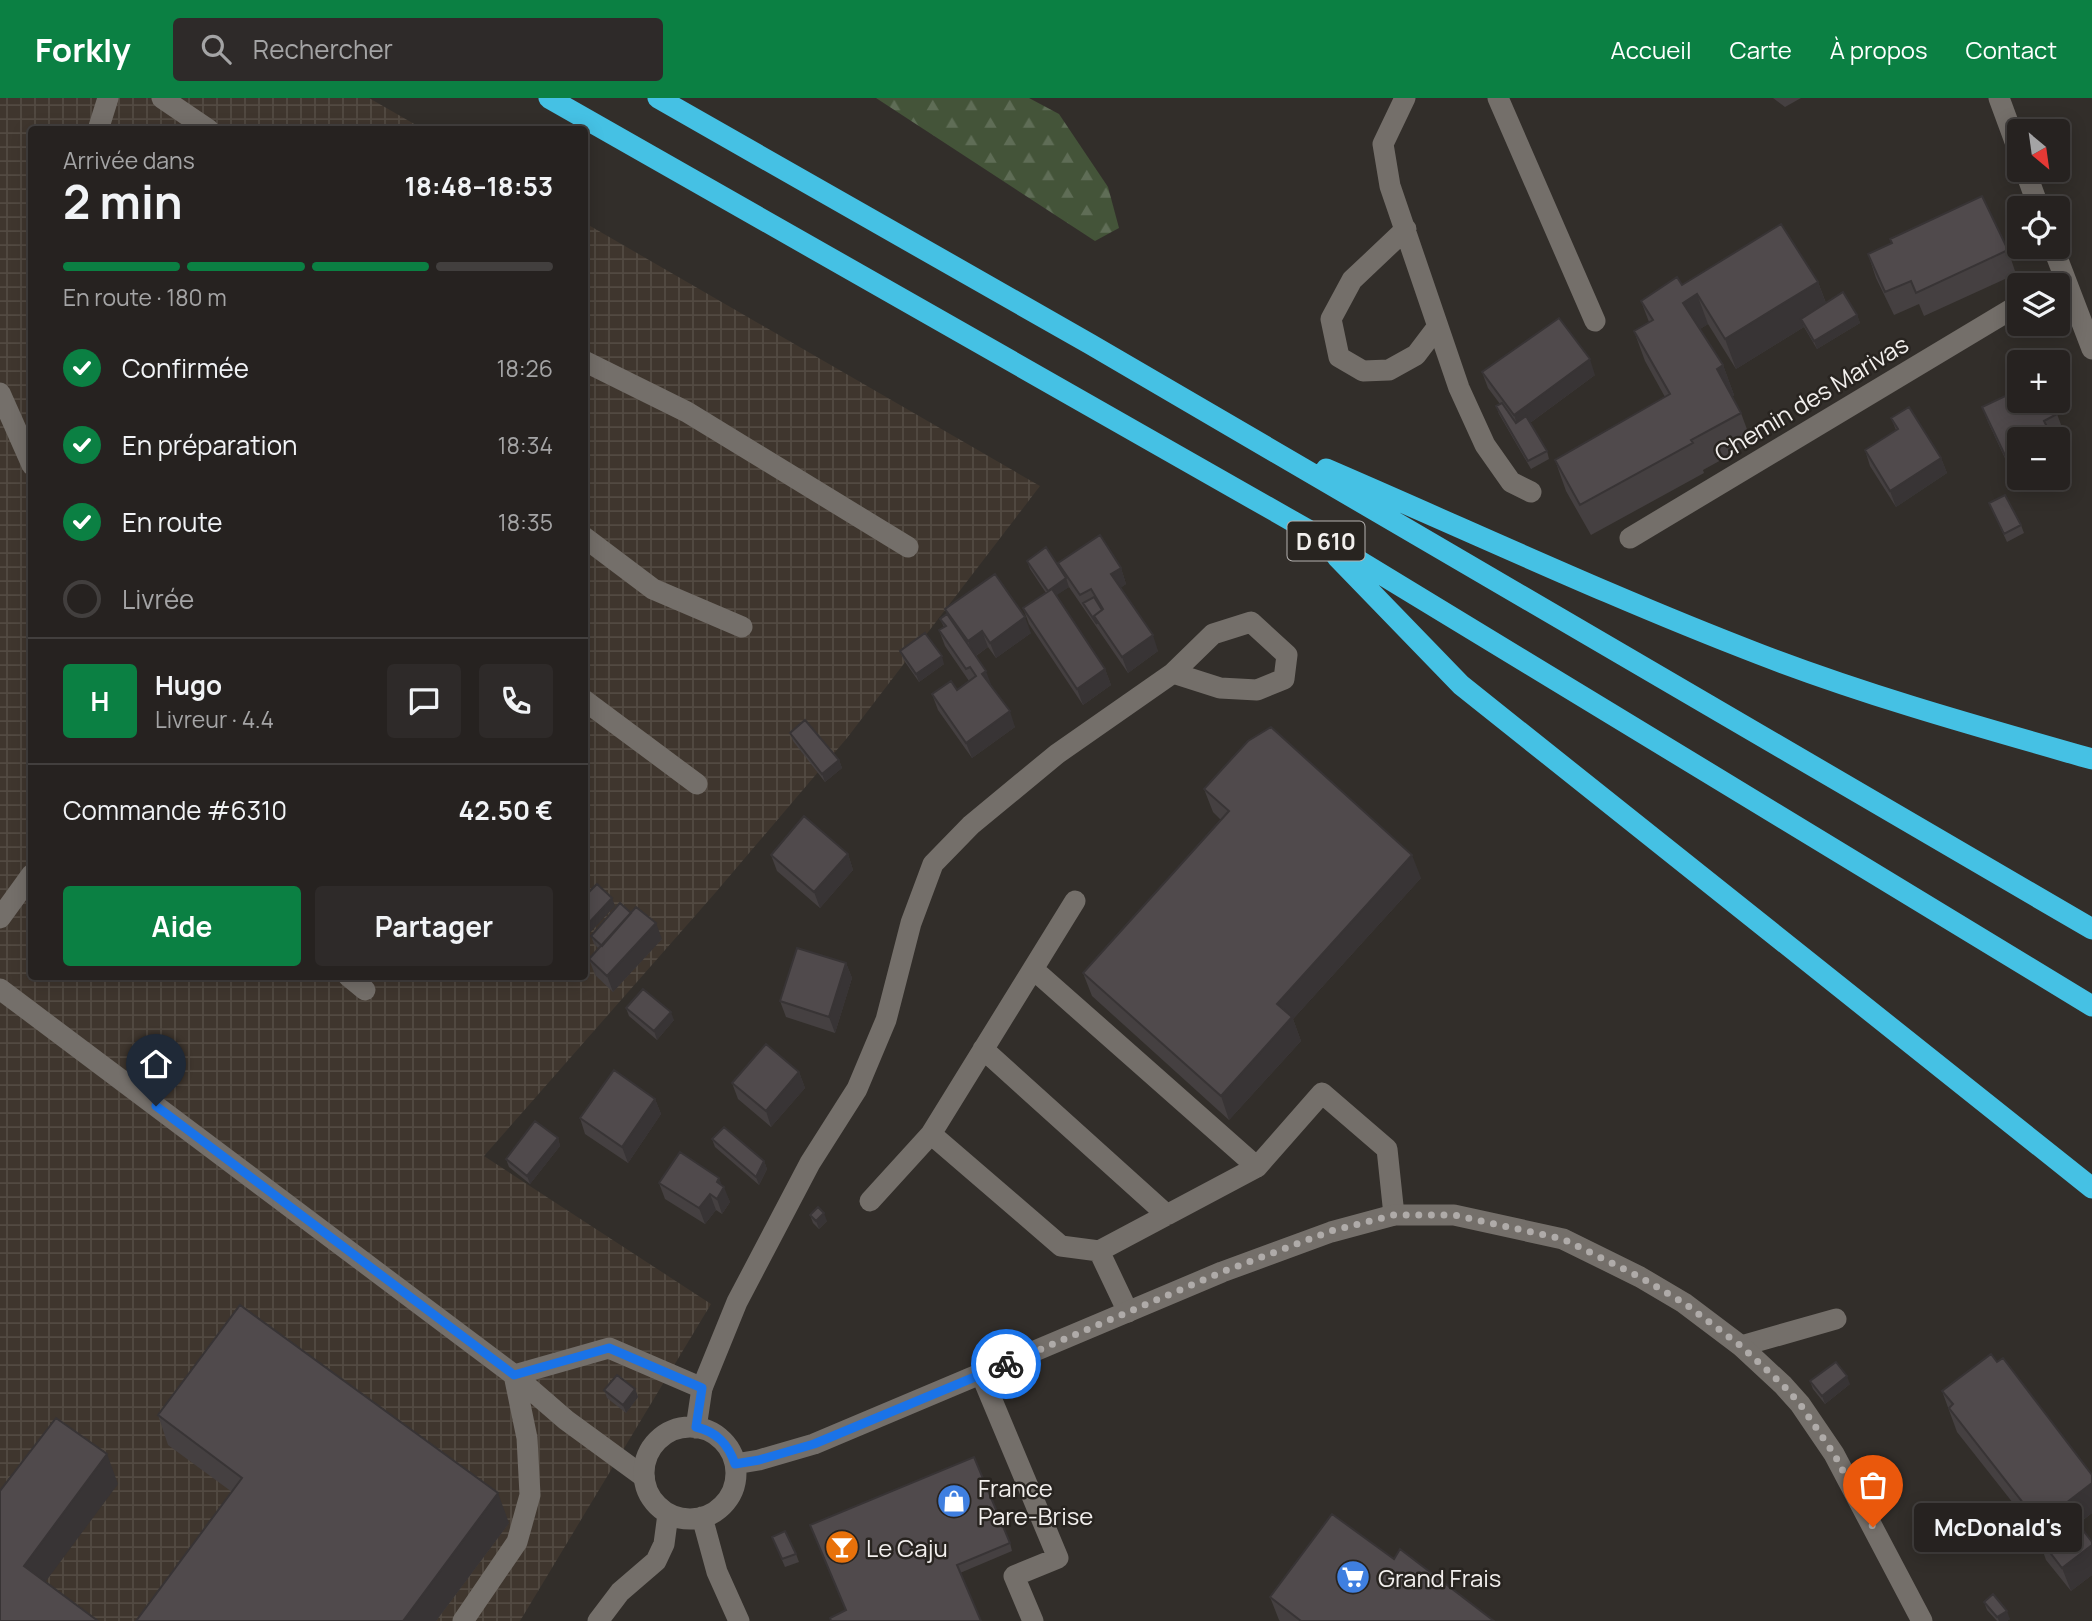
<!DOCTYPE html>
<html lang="fr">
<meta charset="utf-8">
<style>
:root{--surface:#262220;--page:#2e2a29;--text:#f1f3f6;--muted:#a4a4a5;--line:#423f3e;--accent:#0b8043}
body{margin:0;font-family:Manrope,sans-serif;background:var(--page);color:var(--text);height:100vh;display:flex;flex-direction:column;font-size:26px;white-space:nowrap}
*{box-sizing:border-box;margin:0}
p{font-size:23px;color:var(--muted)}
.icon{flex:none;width:38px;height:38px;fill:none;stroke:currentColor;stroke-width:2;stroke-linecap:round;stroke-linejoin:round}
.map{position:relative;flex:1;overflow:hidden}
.sheet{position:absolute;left:28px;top:28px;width:560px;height:854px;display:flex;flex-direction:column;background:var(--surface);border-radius:7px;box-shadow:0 4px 18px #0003,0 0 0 2px var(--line)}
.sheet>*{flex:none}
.needle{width:46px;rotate:151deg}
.tools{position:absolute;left:2007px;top:21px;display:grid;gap:14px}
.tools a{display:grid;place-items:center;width:63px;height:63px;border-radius:7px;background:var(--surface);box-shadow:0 4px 18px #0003,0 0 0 2px var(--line);font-size:35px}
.pin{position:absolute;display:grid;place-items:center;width:60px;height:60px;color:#fff;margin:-72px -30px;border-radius:50% 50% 50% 0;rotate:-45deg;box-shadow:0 0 7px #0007}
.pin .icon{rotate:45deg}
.courier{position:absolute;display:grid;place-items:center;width:70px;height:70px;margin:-35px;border:5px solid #1a73e8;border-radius:50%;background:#fff;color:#222;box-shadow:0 2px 9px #0007}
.bubble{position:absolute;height:49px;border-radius:7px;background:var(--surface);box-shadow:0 4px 18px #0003,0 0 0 2px var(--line);font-size:23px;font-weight:700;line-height:49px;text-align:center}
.overview em{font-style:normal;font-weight:700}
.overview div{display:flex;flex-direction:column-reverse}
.overview{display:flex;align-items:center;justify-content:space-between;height:119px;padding:0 35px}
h1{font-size:46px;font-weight:700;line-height:52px}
.bar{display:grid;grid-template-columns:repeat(4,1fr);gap:10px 7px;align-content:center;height:84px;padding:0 35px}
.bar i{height:9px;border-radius:5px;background:var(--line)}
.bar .current{background:var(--accent)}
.bar p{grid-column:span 4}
.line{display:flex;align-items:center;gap:18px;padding:0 35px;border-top:2px solid var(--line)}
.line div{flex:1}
.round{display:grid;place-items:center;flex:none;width:74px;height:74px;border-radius:7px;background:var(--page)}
ol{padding:0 35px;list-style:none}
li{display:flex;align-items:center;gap:21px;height:77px}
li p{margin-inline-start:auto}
li .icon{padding:7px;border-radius:50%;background:var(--accent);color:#fff;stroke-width:4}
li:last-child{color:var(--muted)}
li i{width:38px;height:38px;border:4px solid var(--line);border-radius:50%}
.button{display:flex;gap:14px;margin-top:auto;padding:14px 35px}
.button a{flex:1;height:80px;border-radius:7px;background:var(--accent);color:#fff;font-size:28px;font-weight:700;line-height:80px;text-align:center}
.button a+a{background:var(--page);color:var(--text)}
header{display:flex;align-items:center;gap:42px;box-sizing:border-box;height:98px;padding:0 35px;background:var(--accent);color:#fff}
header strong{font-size:33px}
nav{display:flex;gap:38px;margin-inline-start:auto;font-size:24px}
.search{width:490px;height:63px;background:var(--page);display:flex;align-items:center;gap:18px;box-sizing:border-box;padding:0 24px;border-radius:7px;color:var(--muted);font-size:26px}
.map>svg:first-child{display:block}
.industrial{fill:url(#industrial-grid)}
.forest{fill:url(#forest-firs)}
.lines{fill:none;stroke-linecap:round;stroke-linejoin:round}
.lane{stroke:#746f6a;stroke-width:21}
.street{stroke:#746f6a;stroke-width:21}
.highway{stroke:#45c1e4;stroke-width:21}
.wall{fill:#454041}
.shaded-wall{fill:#383435}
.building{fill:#504a4c;stroke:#383435;stroke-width:2}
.done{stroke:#afaba9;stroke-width:7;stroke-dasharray:0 12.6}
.route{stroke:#1a73e8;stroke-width:9}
.labels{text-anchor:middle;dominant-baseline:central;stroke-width:5;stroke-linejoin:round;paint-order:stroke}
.shield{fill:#282420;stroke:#b5b2b0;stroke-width:2}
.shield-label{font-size:23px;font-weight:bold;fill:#f2efed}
.street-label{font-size:24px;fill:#f2efed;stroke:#282420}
.poi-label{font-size:24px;fill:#f2efed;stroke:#282420;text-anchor:start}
</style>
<header>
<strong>Forkly</strong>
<div class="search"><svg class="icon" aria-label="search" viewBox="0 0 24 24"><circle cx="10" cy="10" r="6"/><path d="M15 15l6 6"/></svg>Rechercher</div>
<nav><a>Accueil</a><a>Carte</a><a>À propos</a><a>Contact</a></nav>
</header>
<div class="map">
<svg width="2092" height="1523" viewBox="0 0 2092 1523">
<defs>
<pattern id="industrial-grid" width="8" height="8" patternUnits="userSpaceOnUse" patternTransform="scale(1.75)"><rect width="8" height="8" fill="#3f362e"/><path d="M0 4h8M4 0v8" fill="none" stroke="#524a42"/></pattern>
<pattern id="forest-firs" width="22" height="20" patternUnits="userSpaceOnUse" patternTransform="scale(1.75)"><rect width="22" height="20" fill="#445439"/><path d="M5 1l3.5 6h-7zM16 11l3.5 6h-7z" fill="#5f6d56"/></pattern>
</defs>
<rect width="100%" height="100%" fill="#322e2a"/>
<path class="industrial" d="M0,0h369l54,31 -391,1v846h552l1,-753 455,263 -193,252 -131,154 -232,264 227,148 -191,317h-520z"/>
<path class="forest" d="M876,0h153l30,16 49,73 11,41 -24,13z"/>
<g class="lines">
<path class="lane" d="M162,0l47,32
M1498,0l97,223
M98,32l10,-32
M584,263l103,51 221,135
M0,295l32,72
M584,439l69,52 89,38
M584,602l113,84
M0,820l32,-44
M1033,871l224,198
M348,878l17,14
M0,891l514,386 52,45 78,57
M983,951l184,166
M931,1036l130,112 38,5
M870,1103l61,-67 144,-233
M1128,1214l-29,-61 158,-84 65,-74 65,56 7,66
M1741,1248l95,-27
M981,1276l77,184 -44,18 19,45
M514,1277l95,-27 93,40
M463,1523l54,-79 13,-47 -3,-57 -13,-63"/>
<path class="street" d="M1405,0l-22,46 7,42 69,202 26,57 26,37 20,10
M1999,0l21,57
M2025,72l14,38
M1406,131l-54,51 -21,39 8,38 24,14 26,-1 27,-15 22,-29
M2053,149l39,102
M1630,440l390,-234
M644 1375a46 46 0 1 1 92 0a46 46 0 1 1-92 0Z
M696,1330l6,-40 35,-86 73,-139 47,-74 29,-69 25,-97 22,-59 38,-39 86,-71 116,-81 40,-39 38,-12 36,33 -3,24 -27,11 -37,-2 -47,-15
M735,1366l24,-4 55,-16 408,-172 109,-40 63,-17h60l109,24 77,38 44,26 57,43 42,39 17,19 34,50 88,167
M702,1419l15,55 22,49
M598,1523l22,-29 36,-31 8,-17 4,-30"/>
<path class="highway" d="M549,0l766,436 777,472
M658,0l432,246 1002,585
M1326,371c144,62 287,129 433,185 109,42 221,73 333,105
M1337,459l124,128 631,503"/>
</g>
<path class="wall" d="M1773,0h28l-16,9z
M2008,152l8,24 -92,42 -5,-12 -25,11 -18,-37 -8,-24z
M1818,184l8,21 31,12 3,8 -43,26 -13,-22 -68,42 -28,-45 -8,5 23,36 11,30 -2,2 9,16 11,30 -49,27 1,3 -113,62 -25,-44 -11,-31 110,-63 -20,-36 -11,-30 15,-9 -8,-21 41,-16z
M1482,274l113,3 -65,48 17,28 2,8 -18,10 -32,-55 -3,-8 4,-2 -12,-16z
M1982,309l75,7 6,16 -11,6 -32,3v39h15l-17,8 -30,-64z
M1891,320l50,40 6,15 -51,34 -26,-41 -5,-16 31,-20z
M2058,351l6,15 -6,3z
M1989,405l32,22 3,8 -17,9z
M1027,463l34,9 -3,-7 63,5 5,16 -6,4 38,63 -30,22 -59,-86 -13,8 49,74 6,16 -28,20 -54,-81 -6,-16 23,-15 -16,-24z
M945,511l86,24 -35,25 -8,-11 -12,9 16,31 23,40 -43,31 -34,-48 -6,-16 25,-4 12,-9 -24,-35 -6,-16 5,-3 -4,-8 8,-4z
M900,553l44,13 -25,18 -16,-23z
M790,635l49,27 3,8 -17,14 -32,-41z
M1204,691l217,89 -128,141 8,22 -72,79 -137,-124 -9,-23 138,-153 -8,-8z
M848,756l5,16 -33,38 -43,-37 -6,-16z
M591,838l71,3 -49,53 -18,-17 -6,-16 10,-10 -5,-5z
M846,865l6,15 -17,55 -49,-16 -6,-16z
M626,910l48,12 -17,20 -28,-24z
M799,974l6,16 -34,39 -33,-28 -6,-16z
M655,1001l6,15 -33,49 -43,-29 -5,-16z
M558,1040l2,8 -30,38 -21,-17 -3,-8z
M712,1041l52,22 3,8 -8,16 -44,-38z
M659,1085l63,2 8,17 -8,12 -6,-4 -11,14 -40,-25z
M810,1117l17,6 -8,8 -6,-6z
M1997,1264l95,113v38l-14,11 14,18v33l-21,16 -25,-31 -8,-23 1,-1 -82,-104 -15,-41z
M1810,1283l40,3 -25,20 -12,-15z
M635,1291l3,8 -12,16 -19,-15 -3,-8z
M158,1317l351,108 -73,98h-300l96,-129 -64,-47z
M772,1439l24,17 3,8 -14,5z
M1010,1445l2,8 -52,22 -130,45z
M1394,1461l100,62h-214l-1,-1 -9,-23z
M1984,1504l26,17 -3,2h-10l-10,-11z"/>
<path class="shaded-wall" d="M1818,184l11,30 -28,7 3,8 -68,42 -11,-30z
M1697,196l11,30 -14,9 -11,-30z
M1857,217l3,8 -43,26 -3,-8z
M1590,261l5,16 -76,56 -5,-16z
M1723,267l11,30 -6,4 -11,-30z
M1941,360l6,15 -51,34 -6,-16z
M1121,470l5,16 -9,6 -6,-16z
M1066,480l3,9 -18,12 -3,-8z
M1025,519l6,16 -35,25 -6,-15z
M982,533l6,16 -14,10 -6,-16z
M1153,537l5,16 -30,22 -6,-16z
M942,558l2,8 -25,18 -3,-8z
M1105,571l6,16 -28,20 -6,-16z
M986,573l6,16 -10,-13z
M1010,613l5,16 -43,31 -6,-15z
M839,662l3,8 -17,14 -3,-8z
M848,756l5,16 -33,38 -6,-16z
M1412,757l9,23 -128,141 8,22 -72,79 -8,-24 56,-92z
M612,800l3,8 -29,31 -2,-9z
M656,825l6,16 -49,53 -6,-16z
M846,865l6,15 -17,55 -6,-16z
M671,914l3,8 -17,20 -3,-9z
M799,974l6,16 -34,39 -5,-16z
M655,1001l6,15 -33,49 -6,-16z
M558,1040l2,8 -30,38 -3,-8z
M764,1063l3,8 -8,16 -3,-8z
M719,1080l4,10 1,-1 6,15 -8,12 -5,-15v-17z
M710,1096l6,16 -11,14 -6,-16z
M824,1115l3,8 -8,8 -3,-8z
M1847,1278l3,8 -25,20 -3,-8z
M635,1291l3,8 -12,16 -3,-8z
M107,1356l11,30 -83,112 -11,-30z
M2092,1385v30l-23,17 -8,-23z
M498,1395l11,30 -73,98h-33z
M2092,1447v30l-21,16 -9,-23z
M2007,1513l3,8 -3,2h-8l-2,-4z"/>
<path class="building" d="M1982,98l26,54 -92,43 -5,-12 -26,11 -17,-38 24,-11 -2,-4z
M1781,126l37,58 -93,57 -28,-45 -14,9 40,62 -6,4 24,44 -50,27 2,3 -113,62 -25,-45 115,-66 -36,-63 19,-11 -12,-19 36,-24 5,8z
M1843,194l14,23 -43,26 -13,-22z
M1559,220l31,41 -76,56 -32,-43z
M2020,291v12h31l6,13 -13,7 9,18h-33v27l-8,4 -30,-63z
M1502,305l14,20 10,-7 21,35 -19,10 -32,-55z
M1909,309l32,51 -51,33 -25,-41 33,-21 -7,-11z
M2005,397l16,30 -17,9 -15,-31z
M1100,437l21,33 -10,6 42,61 -31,22 -28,-41 9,-7 -12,-20 -11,6 -22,-32z
M1046,449l20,31 -18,13 -21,-30z
M995,476l30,43 -35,26 -8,-12 -14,10 -23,-32z
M1052,491l53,80 -28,20 -54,-81z
M1094,499l8,13 -8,6 3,8 -14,-21z
M947,516l39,57 -4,3 28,37 -44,32 -34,-49 19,-13 6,9 19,-14 -6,-9 -4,2 -27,-39 7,-4 -6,-7z
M925,535l17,23 -26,18 -16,-23z
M805,622l34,40 -17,14 -32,-41z
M1271,629l141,128 -135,149 15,13 -71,79 -138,-123 146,-162 -25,-22 44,-48z
M804,718l44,38 -34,38 -43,-37z
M597,786l15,14 -28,30v-31z
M620,805l11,10 -29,33 -11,-10z
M636,809l20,16 -49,53 -18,-17z
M797,850l49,15 -17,54 -49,-16z
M643,891l28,23 -17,19 -28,-23z
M766,946l33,28 -33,39 -34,-28z
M614,972l41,29 -33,48 -42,-29z
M535,1023l23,17 -31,38 -21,-17z
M724,1029l40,34 -8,16 -44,-38z
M680,1054l39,26 -2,4 7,5 -7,12 -7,-5 -11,14 -40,-25z
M818,1109l6,6 -8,8 -6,-6z
M240,1207l258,188 -95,128h-267l106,-143 -84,-63z
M1991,1256l6,8 6,-4 89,117v8l-31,24 6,7 2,-2 23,30v3l-30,23 -24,-31 7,-6 -96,-123 4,-4 -11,-13z
M1836,1264l11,14 -25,20 -12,-15z
M617,1277l18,14 -12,16 -19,-15z
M56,1320l51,36 -83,112 74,55h-98v-130z
M974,1359l36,86 -53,22 24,56h-150l-1,-3 16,-8 -36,-85z
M1332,1416l62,45 6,-10 94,72h-193l-31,-24z
M785,1433l11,23 -14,5 -10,-22z
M1993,1496l14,17 -10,6 -13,-15z"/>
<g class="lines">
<path class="done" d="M1006,1266l216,-92 109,-41 63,-16h60l109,24 77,38 44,26 57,43 42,39 17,19 34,50 39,73"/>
<path class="route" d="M156,1008l358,269 95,-27 93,40 -6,39c21,5 32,17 39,37l24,-4 55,-16 192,-80"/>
</g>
<defs>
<g id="shop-disc" transform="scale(1.75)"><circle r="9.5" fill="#3f7fe0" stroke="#282420"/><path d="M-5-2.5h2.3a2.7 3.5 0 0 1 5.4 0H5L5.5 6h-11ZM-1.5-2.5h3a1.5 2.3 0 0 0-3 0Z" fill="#fff"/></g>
<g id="bar-disc" transform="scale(1.75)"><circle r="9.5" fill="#e8710a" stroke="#282420"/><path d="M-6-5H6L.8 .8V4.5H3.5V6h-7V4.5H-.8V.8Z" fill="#fff"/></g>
<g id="supermarket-disc" transform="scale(1.75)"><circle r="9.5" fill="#3f7fe0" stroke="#282420"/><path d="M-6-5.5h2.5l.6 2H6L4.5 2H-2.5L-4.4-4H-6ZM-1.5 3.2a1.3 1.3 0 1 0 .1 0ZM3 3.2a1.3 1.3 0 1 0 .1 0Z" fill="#fff"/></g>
</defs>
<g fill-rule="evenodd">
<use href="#shop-disc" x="954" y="1403"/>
<use href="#bar-disc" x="842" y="1449"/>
<use href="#supermarket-disc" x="1353" y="1479"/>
</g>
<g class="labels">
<rect class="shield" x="1287.5" y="423.5" width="77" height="39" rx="5"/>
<g class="shield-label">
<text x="1326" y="443">D 610</text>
</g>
<g class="street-label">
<text transform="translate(1811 300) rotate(-31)">Chemin des Marivas</text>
</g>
<g class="poi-label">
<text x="978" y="1389">France<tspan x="978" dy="28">Pare-Brise</tspan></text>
<text x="866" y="1449">Le Caju</text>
<text x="1378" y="1479">Grand Frais</text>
</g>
</g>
</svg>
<div class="tools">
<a><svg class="needle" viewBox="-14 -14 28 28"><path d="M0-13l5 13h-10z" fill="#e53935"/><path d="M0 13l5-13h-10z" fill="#a4a4a5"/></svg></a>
<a><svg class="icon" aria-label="locate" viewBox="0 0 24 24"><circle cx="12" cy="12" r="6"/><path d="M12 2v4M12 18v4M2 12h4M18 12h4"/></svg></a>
<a><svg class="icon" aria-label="layers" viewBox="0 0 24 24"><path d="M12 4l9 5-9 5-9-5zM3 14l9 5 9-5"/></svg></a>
<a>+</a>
<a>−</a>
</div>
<div class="pin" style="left:1873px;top:1429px;background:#ea580c"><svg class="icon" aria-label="bag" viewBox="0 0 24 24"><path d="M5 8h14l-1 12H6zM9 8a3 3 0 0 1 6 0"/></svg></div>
<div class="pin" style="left:156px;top:1008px;background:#1f2937"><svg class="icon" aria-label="home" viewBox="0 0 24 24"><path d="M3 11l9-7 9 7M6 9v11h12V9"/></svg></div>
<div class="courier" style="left:1006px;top:1266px"><svg class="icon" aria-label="bike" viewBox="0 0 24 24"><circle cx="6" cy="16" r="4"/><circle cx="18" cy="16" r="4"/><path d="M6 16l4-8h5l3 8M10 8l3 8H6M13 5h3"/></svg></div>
<div class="bubble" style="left:1914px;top:1405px;width:168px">McDonald's</div>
<section class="sheet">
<div class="overview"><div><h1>2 min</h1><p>Arrivée dans</p></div><em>18:48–18:53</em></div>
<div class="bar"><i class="current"></i><i class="current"></i><i class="current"></i><i></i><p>En route · 180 m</p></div>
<ol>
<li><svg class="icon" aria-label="check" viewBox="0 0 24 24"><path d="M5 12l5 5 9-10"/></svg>Confirmée<p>18:26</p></li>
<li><svg class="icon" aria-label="check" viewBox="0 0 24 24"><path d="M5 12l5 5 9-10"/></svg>En préparation<p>18:34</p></li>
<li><svg class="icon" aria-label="check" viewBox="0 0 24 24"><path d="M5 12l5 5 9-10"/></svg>En route<p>18:35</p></li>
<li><i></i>Livrée</li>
</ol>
<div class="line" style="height:126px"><b class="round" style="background:var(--accent);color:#fff">H</b><div><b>Hugo</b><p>Livreur · 4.4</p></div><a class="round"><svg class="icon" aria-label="chat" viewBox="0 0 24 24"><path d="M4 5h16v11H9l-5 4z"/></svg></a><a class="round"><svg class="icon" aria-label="phone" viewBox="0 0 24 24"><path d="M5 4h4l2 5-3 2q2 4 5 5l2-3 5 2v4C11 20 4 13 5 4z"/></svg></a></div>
<div class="line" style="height:91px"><div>Commande #6310</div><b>42.50 €</b></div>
<div class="button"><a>Aide</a><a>Partager</a></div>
</section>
</div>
